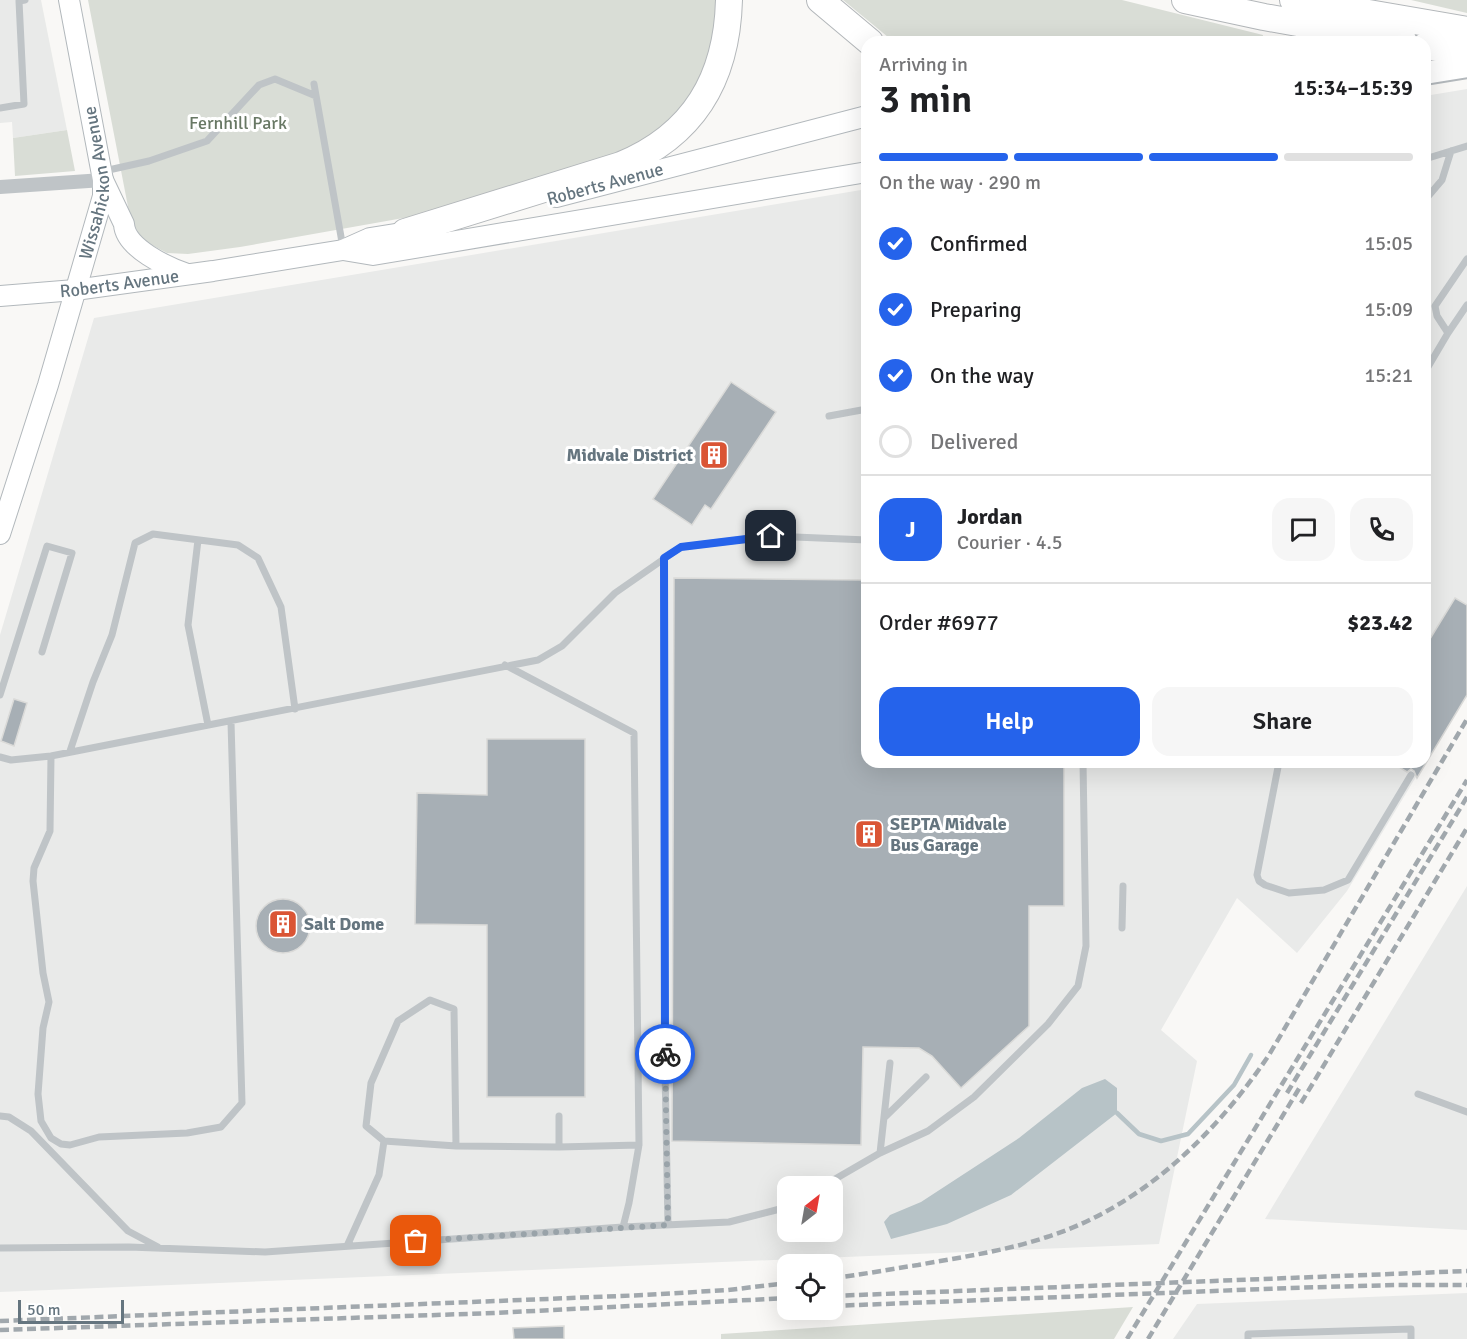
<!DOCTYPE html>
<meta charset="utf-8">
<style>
:root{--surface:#fff;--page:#f6f6f6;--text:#202124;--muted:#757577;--line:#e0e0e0;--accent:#2563eb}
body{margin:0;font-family:Signika,sans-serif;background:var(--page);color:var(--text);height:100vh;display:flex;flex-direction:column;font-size:22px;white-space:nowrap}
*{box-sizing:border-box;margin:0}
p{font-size:20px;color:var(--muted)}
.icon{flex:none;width:33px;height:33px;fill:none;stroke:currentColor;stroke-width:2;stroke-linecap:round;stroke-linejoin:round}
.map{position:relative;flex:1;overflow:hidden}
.details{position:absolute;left:861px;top:36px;width:570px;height:732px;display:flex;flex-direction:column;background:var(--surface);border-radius:18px;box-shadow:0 6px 24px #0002}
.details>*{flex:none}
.needle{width:39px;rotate:31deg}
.fabs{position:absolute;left:777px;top:1176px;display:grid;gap:12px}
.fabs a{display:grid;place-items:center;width:66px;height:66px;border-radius:12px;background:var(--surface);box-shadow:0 6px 24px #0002;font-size:30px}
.scale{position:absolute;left:18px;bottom:15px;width:106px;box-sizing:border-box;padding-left:6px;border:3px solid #65757f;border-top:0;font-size:16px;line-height:21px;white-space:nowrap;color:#65757f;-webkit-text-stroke:4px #fff;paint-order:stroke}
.pin{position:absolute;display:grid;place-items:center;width:51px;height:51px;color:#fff;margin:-26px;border-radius:12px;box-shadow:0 3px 9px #0006}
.courier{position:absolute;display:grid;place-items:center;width:60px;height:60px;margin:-30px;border:4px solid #2563eb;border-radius:50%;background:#fff;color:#222;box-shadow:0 2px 8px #0007}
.headline em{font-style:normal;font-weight:600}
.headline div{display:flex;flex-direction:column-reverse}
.headline{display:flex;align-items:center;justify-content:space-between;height:102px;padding:0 18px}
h1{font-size:39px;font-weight:600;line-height:45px}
.bar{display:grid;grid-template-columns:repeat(4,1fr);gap:9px 6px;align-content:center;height:72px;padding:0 18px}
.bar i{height:8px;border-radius:4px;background:var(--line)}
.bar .current{background:var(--accent)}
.bar p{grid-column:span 4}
.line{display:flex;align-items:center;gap:15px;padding:0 18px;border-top:2px solid var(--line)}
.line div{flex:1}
.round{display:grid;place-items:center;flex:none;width:63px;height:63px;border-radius:18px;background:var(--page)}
ol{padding:0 18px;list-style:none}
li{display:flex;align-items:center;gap:18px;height:66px}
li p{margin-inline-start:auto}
li .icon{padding:6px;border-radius:50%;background:var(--accent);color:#fff;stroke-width:4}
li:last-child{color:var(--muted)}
li i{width:33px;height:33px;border:3px solid var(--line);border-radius:50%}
.primary-button{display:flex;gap:12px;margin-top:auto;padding:12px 18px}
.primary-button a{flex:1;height:69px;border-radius:18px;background:var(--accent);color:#fff;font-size:24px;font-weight:600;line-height:69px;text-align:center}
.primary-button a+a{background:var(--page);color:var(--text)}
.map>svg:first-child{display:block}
.built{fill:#e9eae9;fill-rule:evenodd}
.green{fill:#d9ddd6}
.water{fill:#b7c3c7}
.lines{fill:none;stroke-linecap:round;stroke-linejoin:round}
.stream{stroke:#b7c3c7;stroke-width:4.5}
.building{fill:#a7afb5;stroke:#dadad8;stroke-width:1.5}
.secondary-casing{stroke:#b2b8bc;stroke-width:22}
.primary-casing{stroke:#b3b8bc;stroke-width:26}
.highway-casing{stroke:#b3b7ba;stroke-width:28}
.lane{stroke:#bfc4c7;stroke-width:7}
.street{stroke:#bfc4c7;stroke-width:14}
.secondary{stroke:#fff;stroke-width:20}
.primary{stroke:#fff;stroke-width:22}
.highway{stroke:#fff;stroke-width:26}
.rail{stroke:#a1a8ad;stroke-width:4.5;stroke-dasharray:9 4.5;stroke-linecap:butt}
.done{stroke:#99a3a9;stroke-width:6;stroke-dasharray:0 10.8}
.route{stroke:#2563eb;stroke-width:8}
.labels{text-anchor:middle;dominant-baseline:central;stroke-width:6;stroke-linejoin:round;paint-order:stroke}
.park-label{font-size:18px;fill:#687864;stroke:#fff}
.street-label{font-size:18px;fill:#65757f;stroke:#fff}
.poi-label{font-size:18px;font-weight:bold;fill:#65757f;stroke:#fff;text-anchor:start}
</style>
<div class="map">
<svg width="1467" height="1339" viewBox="0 0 1467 1339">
<rect width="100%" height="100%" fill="#f9f8f6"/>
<path class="built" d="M0,0h41l26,130 -54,8 -1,-16 -12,1z
M1467,89v604l-42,69v-666z
M867,189v573h558l-78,129 -50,62 -60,-55 -76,132 36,31 -38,183 -1159,48v-657l94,-317zM788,1186h44v46h-44z
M1467,886v344l-202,-11z
M1467,1293v46h-294l24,-35z"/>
<path class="green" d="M88,0h635l-12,72 -56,70 -229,72 -186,33 -52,7 -21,-1 -21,-11 -7,-8 -9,-17z
M843,0h279l141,35 -1,7h-368z
M1411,0h56v13z
M67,130l8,41 -60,5 -2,-38z
M1133,1307l-19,32h-393v-5z"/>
<path class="water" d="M1105,1079l12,9v25l-106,82 -64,29 -56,15 -7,-17 6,-7 31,-13 98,-64 63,-50z"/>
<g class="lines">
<path class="stream" d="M1117,1113l22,21 22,7 27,-7 46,-49 17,-30"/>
</g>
<path class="building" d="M731,382l45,30 -65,97 -6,-4 -13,20 -39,-26z
M674,578l193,2v182h197v144h-35v120l-68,62 -29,-32 -13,-8 -56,-1 -2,98 -189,-4z
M1455,598l12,7v90l-50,83 -3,-7 -3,-2 -4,3 -16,-10h34v-115z
M14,699l13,4 -13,43 -13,-5z
M487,739h98v358h-98v-172l-72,-1 2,-131 70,2z
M256 926a27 27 0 1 1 54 0a27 27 0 1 1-54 0Z
M564,1326v13h-50l-1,-11z"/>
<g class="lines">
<g class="secondary-casing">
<g id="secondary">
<path d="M103,180l21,44c1,24 43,43 63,50"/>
<path d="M556,197l311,-81"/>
<path d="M343,250l30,5 494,-83"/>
<path id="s1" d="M0,296l75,-6 138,-19 130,-21 27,-12 50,-8"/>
<path id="s2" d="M0,534l48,-149 55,-189v-16l-34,-180"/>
</g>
</g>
<g class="primary-casing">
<path id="primary" d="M1425,73l42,-7"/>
</g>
<g class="highway-casing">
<path id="highway" d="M820,0l50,42
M1185,0l79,17 140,25
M1293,0l174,30
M1425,46l42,7
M405,232l216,-67c73,-30 106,-87 108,-165"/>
</g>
<path class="lane" d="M314,84l29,164
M0,108l24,-4 -5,-103 6,-1
M1425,159l42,-13
M104,171l45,-10 58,-20 52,-56 16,-6 41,17
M1425,200l17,-20 9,-29
M1467,259l-32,47 2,10 11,17 19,-28
M1425,372l23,-39
M829,416l38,-7
M198,540l-10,85 20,100
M664,559l1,511 3,155
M505,665l129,68 5,412
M0,695l47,-149 25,7 -30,99
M70,751l23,-69 19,-47 23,-92 18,-9 85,11 20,13 23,49 14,102
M51,756l-1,75 -16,37 -1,13 10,92 6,29 -6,26 -5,66 3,27 10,17 10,6 9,1 29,-8 88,-4 34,-6 21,-24 -11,-381
M0,757l11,3 40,-4 487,-96 24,-14 53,-53 66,-46 90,-11 96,4
M1279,762l-22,113 2,6 6,4 24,8 35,-3 24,-10 63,-105
M1122,928l1,-42
M890,1063l-10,90 48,-22 46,-34 74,-73 30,-38 8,-40 -3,-184
M1418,1094l49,18
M0,1116l9,1 22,14 97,100 30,16
M559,1116v31l80,-2 -10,58 -6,24 106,-5 51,-13 8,-4
M884,1118l42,-41
M456,1146l-72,-5 -18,-15 5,-43 27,-62 32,-21 24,9 2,137 103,1
M823,1186l57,-33
M347,1246l32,-71 5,-34
M0,1248l129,-1 136,5 358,-25
M1248,1339v-5l163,-5v10"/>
<path class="street" d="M0,187l103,-7"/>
<use href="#secondary" class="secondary"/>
<use href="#primary" class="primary"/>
<use href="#highway" class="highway"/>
<path class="rail" d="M1287,1093l180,-296
M1301,1103l166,-275
M832,1278c29,-3 58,-9 86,-13 44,-8 87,-14 129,-28 94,-30 168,-102 222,-182l198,-336
M832,1296l635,-25
M832,1306l458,-18 108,-3h69
M0,1321l645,-26 83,-5 60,-7
M0,1330l494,-17 294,-15
M1127,1339l340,-559
M1148,1339l152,-252"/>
</g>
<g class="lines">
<path class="done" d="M416,1241l252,-16 -3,-171"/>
<path class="route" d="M665,1054l-1,-496 17,-11 90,-11"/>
</g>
<defs>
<g id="building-square" transform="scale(1.5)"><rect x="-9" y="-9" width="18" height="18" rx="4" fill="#da5535" stroke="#fff"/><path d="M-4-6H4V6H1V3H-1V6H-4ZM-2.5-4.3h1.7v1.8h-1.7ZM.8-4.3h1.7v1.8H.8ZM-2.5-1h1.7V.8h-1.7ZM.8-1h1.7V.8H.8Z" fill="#fff"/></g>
</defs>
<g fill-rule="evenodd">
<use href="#building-square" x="714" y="455"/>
<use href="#building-square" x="869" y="834"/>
<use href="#building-square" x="283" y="924"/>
</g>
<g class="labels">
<g class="park-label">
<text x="238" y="123">Fernhill Park</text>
</g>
<g class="street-label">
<text stroke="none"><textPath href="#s2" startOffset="366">Wissahickon Avenue</textPath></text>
<text transform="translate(605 184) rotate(-15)">Roberts Avenue</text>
<text stroke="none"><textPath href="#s1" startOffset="120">Roberts Avenue</textPath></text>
</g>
<g class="poi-label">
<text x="693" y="455" text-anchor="end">Midvale District</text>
<text x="890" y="824">SEPTA Midvale<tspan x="890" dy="21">Bus Garage</tspan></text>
<text x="304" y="924">Salt Dome</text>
</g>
</g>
</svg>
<div class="fabs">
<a><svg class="needle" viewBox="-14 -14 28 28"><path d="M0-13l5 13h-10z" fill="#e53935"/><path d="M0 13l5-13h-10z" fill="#757577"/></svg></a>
<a><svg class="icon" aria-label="locate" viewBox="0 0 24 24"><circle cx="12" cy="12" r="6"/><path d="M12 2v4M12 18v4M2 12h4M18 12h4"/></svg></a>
</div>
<div class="scale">50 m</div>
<div class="pin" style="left:416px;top:1241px;background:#ea580c"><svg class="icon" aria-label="bag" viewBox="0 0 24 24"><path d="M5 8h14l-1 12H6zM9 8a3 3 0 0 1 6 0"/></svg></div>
<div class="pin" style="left:771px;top:536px;background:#1f2937"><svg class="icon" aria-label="home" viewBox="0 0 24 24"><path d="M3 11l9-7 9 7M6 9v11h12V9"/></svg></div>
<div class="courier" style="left:665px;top:1054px"><svg class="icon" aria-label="bike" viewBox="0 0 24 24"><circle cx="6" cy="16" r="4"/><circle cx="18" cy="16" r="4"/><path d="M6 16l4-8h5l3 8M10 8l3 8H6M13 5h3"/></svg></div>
<section class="details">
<div class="headline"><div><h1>3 min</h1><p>Arriving in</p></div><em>15:34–15:39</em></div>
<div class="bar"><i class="current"></i><i class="current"></i><i class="current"></i><i></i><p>On the way · 290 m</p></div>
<ol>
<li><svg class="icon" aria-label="check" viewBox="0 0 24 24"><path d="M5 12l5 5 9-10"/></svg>Confirmed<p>15:05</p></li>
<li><svg class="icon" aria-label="check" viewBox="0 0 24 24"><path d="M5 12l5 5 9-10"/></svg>Preparing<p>15:09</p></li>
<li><svg class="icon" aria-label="check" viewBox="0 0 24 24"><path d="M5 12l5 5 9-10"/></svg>On the way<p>15:21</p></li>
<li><i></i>Delivered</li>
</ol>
<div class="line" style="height:108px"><b class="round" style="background:var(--accent);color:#fff">J</b><div><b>Jordan</b><p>Courier · 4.5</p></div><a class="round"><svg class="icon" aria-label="chat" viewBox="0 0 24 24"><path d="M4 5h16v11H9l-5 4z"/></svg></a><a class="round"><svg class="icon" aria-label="phone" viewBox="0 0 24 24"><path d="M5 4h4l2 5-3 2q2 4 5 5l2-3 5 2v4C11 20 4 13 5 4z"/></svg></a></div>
<div class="line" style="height:78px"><div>Order #6977</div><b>$23.42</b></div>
<div class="primary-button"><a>Help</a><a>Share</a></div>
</section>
</div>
